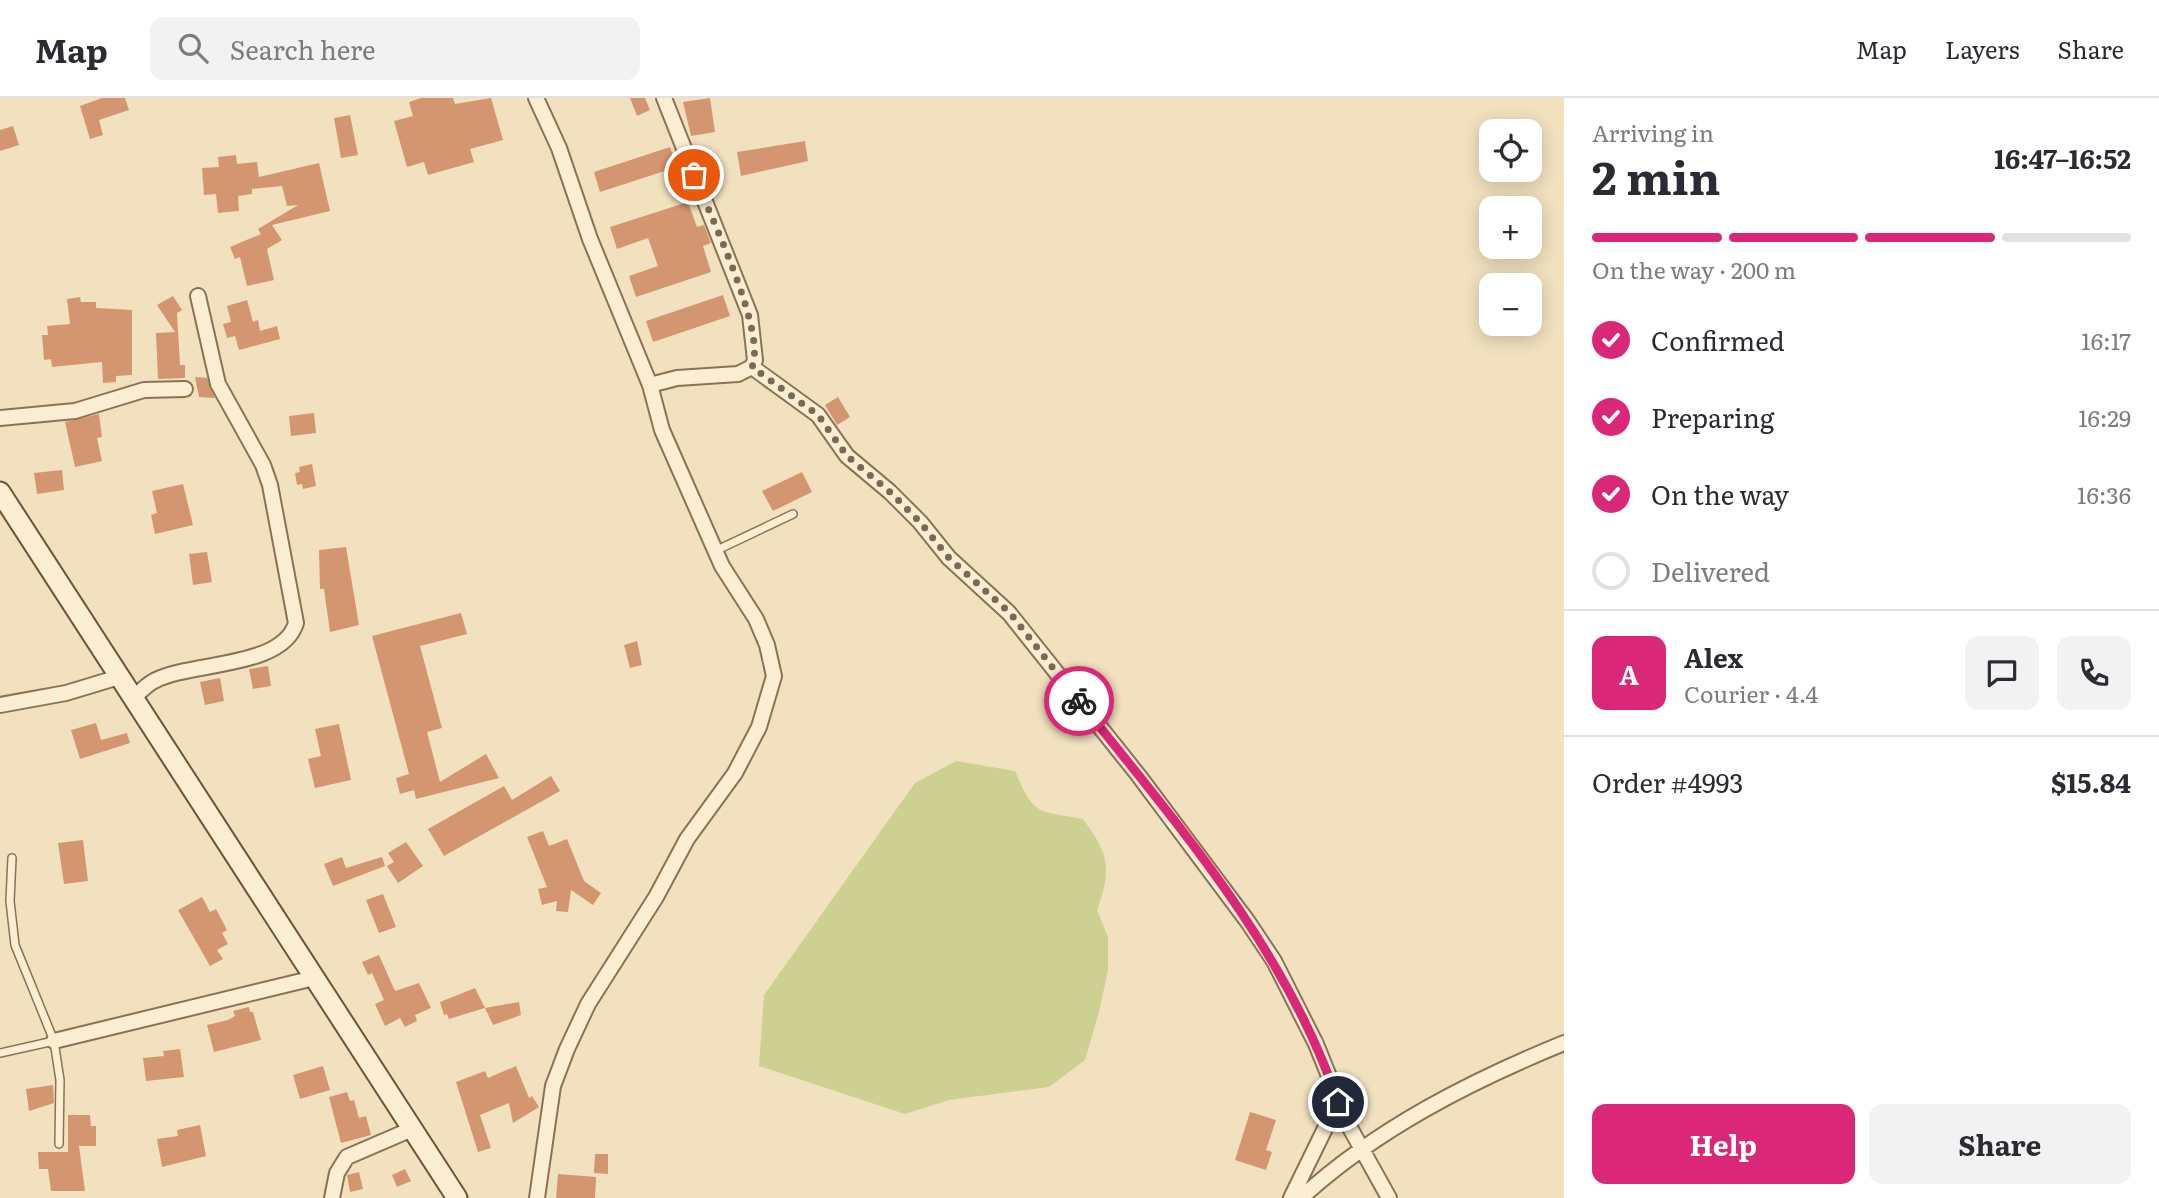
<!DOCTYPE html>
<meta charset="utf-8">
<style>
:root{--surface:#fff;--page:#f2f2f3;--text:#2b2b33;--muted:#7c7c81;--line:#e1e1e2;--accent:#db2777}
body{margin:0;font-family:Literata,serif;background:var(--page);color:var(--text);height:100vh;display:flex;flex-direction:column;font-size:26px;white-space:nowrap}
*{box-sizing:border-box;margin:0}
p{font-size:23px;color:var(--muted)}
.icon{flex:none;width:38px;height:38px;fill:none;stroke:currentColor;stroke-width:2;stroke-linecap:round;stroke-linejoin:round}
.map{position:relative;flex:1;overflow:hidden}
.details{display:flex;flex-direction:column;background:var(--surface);width:595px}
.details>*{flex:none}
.tools{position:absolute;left:1479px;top:21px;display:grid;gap:14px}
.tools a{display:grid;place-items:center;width:63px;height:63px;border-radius:14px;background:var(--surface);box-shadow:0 4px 18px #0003;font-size:35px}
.pin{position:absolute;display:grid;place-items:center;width:60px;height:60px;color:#fff;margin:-30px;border:4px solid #fff;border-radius:50%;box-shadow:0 2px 7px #0007}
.courier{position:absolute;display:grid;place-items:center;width:70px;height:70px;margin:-35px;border:5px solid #db2777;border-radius:50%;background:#fff;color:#222;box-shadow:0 2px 9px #0007}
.head em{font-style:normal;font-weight:700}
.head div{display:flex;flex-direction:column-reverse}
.head{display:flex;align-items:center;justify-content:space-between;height:119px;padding:0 28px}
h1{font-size:46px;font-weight:700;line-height:52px}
.bar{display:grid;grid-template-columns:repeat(4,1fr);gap:10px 7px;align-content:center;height:84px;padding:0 28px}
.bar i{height:9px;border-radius:5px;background:var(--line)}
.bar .selected{background:var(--accent)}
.bar p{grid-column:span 4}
.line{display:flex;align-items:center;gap:18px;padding:0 28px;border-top:2px solid var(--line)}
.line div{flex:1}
.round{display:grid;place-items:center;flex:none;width:74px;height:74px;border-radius:14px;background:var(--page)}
ol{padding:0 28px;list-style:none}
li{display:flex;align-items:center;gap:21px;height:77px}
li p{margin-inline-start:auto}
li .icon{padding:7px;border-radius:50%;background:var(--accent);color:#fff;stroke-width:4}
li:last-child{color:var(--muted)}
li i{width:38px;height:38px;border:4px solid var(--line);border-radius:50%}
.action{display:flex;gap:14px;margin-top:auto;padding:14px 28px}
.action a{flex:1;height:80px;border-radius:14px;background:var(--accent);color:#fff;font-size:28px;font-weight:700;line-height:80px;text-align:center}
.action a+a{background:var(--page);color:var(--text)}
header{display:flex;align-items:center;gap:42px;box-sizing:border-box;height:98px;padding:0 35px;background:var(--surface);border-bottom:2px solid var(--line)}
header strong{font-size:33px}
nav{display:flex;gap:38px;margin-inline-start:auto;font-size:24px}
.search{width:490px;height:63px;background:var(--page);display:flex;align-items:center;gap:18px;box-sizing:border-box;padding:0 24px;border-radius:14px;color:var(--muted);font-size:26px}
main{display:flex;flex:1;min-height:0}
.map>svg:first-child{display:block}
.green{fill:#ccd192}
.building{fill:#d49671}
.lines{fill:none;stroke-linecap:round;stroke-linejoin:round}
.lane-casing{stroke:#8d7155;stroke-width:10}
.street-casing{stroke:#8d7155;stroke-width:18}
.secondary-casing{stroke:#6e5239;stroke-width:23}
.lane{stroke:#fceed3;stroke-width:7}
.street{stroke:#fceed3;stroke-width:14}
.secondary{stroke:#fceed3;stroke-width:19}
.done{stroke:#7b6954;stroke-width:7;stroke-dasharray:0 12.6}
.route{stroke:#db2777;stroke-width:9}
</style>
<header>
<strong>Map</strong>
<div class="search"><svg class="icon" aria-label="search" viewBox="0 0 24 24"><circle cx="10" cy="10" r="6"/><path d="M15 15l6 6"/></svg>Search here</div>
<nav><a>Map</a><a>Layers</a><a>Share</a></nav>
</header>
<main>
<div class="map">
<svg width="1564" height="1100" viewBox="0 0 1564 1100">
<rect width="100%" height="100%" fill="#f2e1bf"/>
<path class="green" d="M956,663l59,10c20,46 21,39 68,48 26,34 29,51 14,91l11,27v33l-9,42 -14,48 -36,27 -100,13 -44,14 -146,-48 5,-71 151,-212z"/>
<path class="building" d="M102,0h23l4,12 -30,10 4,15 -13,4 -10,-33z
M421,0h32l2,6 36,-6 12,42 -33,9 4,13 -46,13 -4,-13 -17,5 -13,-46 19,-5 -4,-14z
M630,0h15l5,12 -13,6z
M710,0l5,34 -24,4 -8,-34z
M350,17l8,40 -17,3 -7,-40z
M13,28l6,19 -19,6v-21z
M805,43l3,20 -67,15 -4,-24z
M670,49l7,20 -77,25 -6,-20z
M236,57l1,9 20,-2 2,15 60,-14 11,48 -58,14 10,15 -15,9 7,31 -27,6 -7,-29 -5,2 -5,-12 31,-13 -3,-5 40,-24 -11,1 -5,-20 -30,3v5l-14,2 1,15 -21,2 -2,-19 -12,1 -2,-27 17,-1 -1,-10z
M688,104l9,25 7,-2 7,18 -8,3 8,26 -75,25 -7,-21 29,-10 -10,-28 -31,11 -7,-22z
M723,197l7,21 -77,26 -7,-21z
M173,198l9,14 -5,3 3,52h5v13l-27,1 -2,-46 19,-1 -18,-27z
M80,199l1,5h15v6l36,2v65l-16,1v6l-13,1 -1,-21 -50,5 -1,-8 -7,1 -2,-25h6l-1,-9 23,-2 -3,-25z
M247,202l6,22 5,-2 2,11 17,-5 3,13 -41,11 -4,-14 -8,2 -4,-14 8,-2 -4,-16z
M195,279l12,1 8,20 -16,-1z
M838,299l12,20 -13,8 -12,-20z
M314,315l2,20 -25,3 -2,-20z
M99,316l3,23 -5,1 5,23 -27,6 -10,-45z
M312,366l4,22 -13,3 -1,-5 -5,1 -2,-12 5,-1 -1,-5z
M62,372l2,20 -27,4 -3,-21z
M802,374l10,20 -39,19 -11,-20z
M183,386l10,41 -38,9 -4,-19 6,-2 -5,-22z
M346,449l13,78 -29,7 -6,-43h-4l-1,-39z
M207,454l5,30 -19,3 -4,-31z
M461,515l6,21 -47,12 22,82 -15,4 13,50 46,-28 13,24 -83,21 -2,-9 -14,4 -4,-16 13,-4 -37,-138z
M637,543l5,24 -12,3 -6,-23z
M268,568l3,20 -18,3 -4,-20z
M220,580l4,23 -19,4 -5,-23z
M96,625l5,17 26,-7 3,10 -50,16 -9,-29z
M339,626l12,56 -36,8 -7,-29 13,-3 -6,-27z
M551,678l9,15 -116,65 -16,-27 76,-43 8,14z
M543,733l6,15 18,-7 17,42 17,12 -8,12 -22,-15 -3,22 -12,-1 1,-10 -15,4 -4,-16 9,-2 -20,-50z
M83,742l5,41 -24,3 -6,-41z
M406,744l17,24 -25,17 -11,-17 7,-4 -6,-9z
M342,759l4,11 36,-11 3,9 -52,20 -9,-22z
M383,796l13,33 -17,6 -13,-33z
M202,799l8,15 6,-3 11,21 -5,3 6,11 -11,6 6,9 -13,7 -32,-56z
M379,857l16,36 24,-8 12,25 -16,7 2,6 -12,6 -5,-9 -15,8 -10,-22 9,-4 -12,-27 -4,2 -6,-13z
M475,890l10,20 34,-6 2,13 -28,10 -8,-17 -36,11 -2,-5 -3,1 -4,-13z
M249,909l1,5h3l8,28 -47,12 -7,-27 21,-5 7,-4 -2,-5z
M180,951l4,28 -38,4 -3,-23 21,-2 -1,-5z
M323,968l7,24 -30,9 -7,-24z
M516,968l13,32 3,-2 7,11 -26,16 -4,-20 -29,12 11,33 -13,4 -22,-70 29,-11 3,7z
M53,987l1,18 -25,8 -3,-22z
M347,994l3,9 4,-1 5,18 7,-2 5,19 -30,8 -12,-46z
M1250,1014l26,8 -10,30 6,2 -6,18 -31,-10z
M68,1017h22l1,11h5v20h-17l6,45h-34l-3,-22h-9l-1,-17h30z
M200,1027l6,31 -44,11 -5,-28 21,-3 -1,-6z
M595,1056h13v20l-14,-1z
M405,1071l6,12 -14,6 -5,-12z
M359,1074l4,17 -13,3 -3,-17z
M558,1076l38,3 -1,21h-39z"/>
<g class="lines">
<g class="lane-casing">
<path id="lane" d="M715,453l78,-37
M12,760l-2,43 5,44 39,96 6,39 -1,64
M0,955l54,-12"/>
</g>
<g class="street-casing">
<path id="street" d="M536,0l23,50 31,91 60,146 12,45 60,136 34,53 11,26 7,31 -15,51 -24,46 -48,66 -31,58 -68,107 -21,45 -14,37 -16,112
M752,269l66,48 29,41 43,36 30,30 29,36 60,55 130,163 109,146 26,39 42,83 33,82 40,72
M650,287l27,-7 61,-4 14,-7 3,-7 -5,-45 -86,-217
M0,320l75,-7 69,-21 41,-1
M133,601c7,-7 13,-14 21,-18 37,-20 128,-12 142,-58l-26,-138 -7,-20 -45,-81 -20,-88
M0,607l66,-12 53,-16
M54,943l260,-63
M332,1100l5,-25 10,-16 65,-28
M1291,1100l47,-96
M1301,1100c75,-69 170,-117 263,-155"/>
</g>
<g class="secondary-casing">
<path id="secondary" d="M0,394l457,706"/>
</g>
<use href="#lane" class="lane"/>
<use href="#street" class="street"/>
<use href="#secondary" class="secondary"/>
</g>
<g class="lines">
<path class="done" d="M694,77c15,38 73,157 58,192l66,48 29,41 43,36 30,30 29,36 61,55 69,88"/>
<path class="route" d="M1079,603c99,124 208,249 259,401"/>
</g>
</svg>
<div class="tools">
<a><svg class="icon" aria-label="locate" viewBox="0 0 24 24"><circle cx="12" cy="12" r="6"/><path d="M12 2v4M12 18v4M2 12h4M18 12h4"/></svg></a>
<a>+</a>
<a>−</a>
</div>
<div class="pin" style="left:694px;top:77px;background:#ea580c"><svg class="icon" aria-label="bag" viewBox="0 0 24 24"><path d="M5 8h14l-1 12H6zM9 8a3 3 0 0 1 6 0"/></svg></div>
<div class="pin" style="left:1338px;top:1004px;background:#1f2937"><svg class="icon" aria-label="home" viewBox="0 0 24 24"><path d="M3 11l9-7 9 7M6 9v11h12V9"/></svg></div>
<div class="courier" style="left:1079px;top:603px"><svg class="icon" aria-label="bike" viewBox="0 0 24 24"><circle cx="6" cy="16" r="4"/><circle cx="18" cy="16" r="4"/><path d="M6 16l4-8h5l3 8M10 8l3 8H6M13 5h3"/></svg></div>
</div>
<section class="details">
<div class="head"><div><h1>2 min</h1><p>Arriving in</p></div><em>16:47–16:52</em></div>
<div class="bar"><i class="selected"></i><i class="selected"></i><i class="selected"></i><i></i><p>On the way · 200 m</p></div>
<ol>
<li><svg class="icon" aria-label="check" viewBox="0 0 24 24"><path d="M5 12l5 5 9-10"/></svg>Confirmed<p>16:17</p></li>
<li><svg class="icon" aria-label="check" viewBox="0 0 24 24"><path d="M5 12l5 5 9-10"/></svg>Preparing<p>16:29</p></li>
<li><svg class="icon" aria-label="check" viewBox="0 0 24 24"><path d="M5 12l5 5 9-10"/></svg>On the way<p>16:36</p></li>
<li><i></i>Delivered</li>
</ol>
<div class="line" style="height:126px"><b class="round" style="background:var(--accent);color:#fff">A</b><div><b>Alex</b><p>Courier · 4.4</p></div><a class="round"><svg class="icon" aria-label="chat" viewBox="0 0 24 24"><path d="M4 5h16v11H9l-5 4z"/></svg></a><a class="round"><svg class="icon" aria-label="phone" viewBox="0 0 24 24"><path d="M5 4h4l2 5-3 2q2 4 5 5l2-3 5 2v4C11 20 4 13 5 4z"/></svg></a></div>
<div class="line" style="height:91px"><div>Order #4993</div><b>$15.84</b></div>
<div class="action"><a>Help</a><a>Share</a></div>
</section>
</main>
